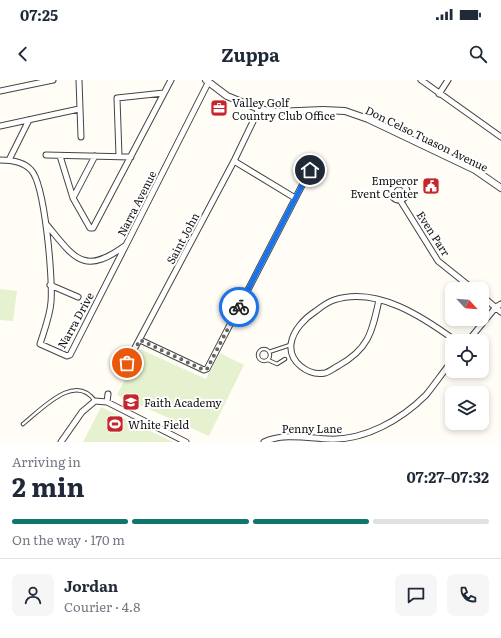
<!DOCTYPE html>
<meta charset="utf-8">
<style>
:root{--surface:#fff;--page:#f6f6f7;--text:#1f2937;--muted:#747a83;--line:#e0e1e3;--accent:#0f766e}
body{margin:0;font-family:Literata,serif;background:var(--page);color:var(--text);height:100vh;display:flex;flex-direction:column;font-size:15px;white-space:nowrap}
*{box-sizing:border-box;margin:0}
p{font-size:13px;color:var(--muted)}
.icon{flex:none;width:22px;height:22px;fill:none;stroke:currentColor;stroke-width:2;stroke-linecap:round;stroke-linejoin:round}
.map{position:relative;height:362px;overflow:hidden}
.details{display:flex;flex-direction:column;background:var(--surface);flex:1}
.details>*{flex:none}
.needle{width:26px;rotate:116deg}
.controls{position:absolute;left:445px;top:202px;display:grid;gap:8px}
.controls a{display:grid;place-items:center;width:44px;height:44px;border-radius:8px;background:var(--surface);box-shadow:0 2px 6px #0003;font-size:20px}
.pin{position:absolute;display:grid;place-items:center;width:34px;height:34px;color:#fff;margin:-17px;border:2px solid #fff;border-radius:50%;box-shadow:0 1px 4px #0007}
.courier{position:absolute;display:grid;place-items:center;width:40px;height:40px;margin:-20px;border:3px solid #1a73e8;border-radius:50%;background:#fff;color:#222;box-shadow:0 1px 5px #0007}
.headline em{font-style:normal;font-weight:700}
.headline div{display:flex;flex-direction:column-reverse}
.headline{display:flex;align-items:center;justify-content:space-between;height:68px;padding:0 12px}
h1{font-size:26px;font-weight:700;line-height:30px}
.bar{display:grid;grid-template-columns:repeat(4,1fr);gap:6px 4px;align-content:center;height:48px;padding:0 12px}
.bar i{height:5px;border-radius:3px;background:var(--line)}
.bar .active{background:var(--accent)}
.bar p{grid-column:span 4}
.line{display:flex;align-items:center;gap:10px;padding:0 12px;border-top:1px solid var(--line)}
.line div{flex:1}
.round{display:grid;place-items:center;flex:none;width:42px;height:42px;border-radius:8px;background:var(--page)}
.status{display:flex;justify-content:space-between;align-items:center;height:28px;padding:0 20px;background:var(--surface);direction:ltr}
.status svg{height:11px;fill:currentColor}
header{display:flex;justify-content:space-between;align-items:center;height:52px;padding:0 12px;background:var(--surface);font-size:18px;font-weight:700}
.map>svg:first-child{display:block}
.pitch{fill:#e6f2cf}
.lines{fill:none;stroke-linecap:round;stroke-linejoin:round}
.service-casing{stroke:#444;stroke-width:4.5}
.minor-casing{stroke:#444;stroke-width:7}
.tertiary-casing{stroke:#444;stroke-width:8}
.service{stroke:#fff;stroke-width:2.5}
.minor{stroke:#fff;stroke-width:5}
.tertiary{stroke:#fff;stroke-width:6}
.done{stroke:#646461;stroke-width:4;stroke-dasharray:0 7.2}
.route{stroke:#1a73e8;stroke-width:5}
.labels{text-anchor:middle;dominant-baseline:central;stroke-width:4;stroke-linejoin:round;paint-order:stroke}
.poi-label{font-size:11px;fill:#111;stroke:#fff;text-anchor:start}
.street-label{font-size:11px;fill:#111;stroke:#fff}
</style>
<div class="status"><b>07:25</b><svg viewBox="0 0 49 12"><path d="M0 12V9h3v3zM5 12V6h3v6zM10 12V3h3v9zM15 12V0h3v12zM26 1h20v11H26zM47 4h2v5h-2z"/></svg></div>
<header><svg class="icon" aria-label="back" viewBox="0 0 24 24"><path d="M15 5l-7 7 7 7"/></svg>Zuppa<svg class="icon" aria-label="search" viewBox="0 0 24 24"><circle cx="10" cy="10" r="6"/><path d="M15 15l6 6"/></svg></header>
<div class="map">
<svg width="501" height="362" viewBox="0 0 501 362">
<rect width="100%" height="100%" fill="#fffdf5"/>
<path class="pitch" d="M0,209l17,2 -4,30 -13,-1z
M140,269l66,30 14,-26 24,12 -35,71 -92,-41z
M101,327l72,35h-90z"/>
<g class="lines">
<g class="service-casing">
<path id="service" d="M258 275a6 6 0 1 1 12 0a6 6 0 1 1-12 0Z
M269,272l21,-7
M268,280l9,4 8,-5
M23,344c19,-15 52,-52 72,-23"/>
</g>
<g class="minor-casing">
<path id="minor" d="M79,0l2,57
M421,0l80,57
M0,11l53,-11
M439,14l9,-14
M0,46l79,-17
M46,75l85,2
M60,76l13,42 22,-42
M119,76l-2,-58 47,-5
M0,80c10,0 24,2 31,10 14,14 22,110 20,132 -1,14 -7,29 -11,42l27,12 3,-1 56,-110
M9,80l20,-40
M234,81l61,37
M391 112a8 8 0 1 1 16 0a8 8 0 1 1-16 0Z
M73,118l17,30h3l78,-148
M400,120l38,61 35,28
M47,145c28,34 37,51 79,20l82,-162
M50,205l28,12
M482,216l19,16
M379,220c-7,32 -10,49 -41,66 -4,2 -9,6 -13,7 -17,3 -36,-11 -34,-29 2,-14 14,-26 25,-33 5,-4 12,-9 18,-11 43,-14 89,17 122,41
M140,260l64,30 3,-1 103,-199
M468,261l28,-34 5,-3
M121,294l113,-213 25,-52
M107,322l1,-8
M61,362l21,-30 13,-11 12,1 79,40
M264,362c18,-9 44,-4 64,-3 36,2 73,-19 98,-44 9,-11 17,-23 26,-34"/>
</g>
<g class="tertiary-casing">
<path id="tertiary" d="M206,0l21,16 32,13 16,3 48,-2 22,1 23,8 107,51 26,18"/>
</g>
<use href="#service" class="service"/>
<use href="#minor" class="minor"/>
<use href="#tertiary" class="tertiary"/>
</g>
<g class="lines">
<path class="done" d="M127,283l13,-23 64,30 3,-1 32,-62"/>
<path class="route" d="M239,227l71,-137"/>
</g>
<defs>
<g id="office-square" transform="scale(0.9)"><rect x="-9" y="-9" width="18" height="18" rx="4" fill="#c4262e" stroke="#fff"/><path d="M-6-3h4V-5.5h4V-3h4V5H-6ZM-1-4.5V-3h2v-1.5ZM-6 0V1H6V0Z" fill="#fff"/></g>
<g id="civic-square" transform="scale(0.9)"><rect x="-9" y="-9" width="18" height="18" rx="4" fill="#c4262e" stroke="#fff"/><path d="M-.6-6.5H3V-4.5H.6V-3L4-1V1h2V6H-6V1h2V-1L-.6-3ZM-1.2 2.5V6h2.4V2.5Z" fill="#fff"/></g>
<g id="school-square" transform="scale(0.9)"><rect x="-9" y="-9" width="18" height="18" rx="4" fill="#c4262e" stroke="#fff"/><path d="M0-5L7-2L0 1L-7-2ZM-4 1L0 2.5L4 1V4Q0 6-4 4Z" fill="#fff"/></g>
<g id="stadium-square" transform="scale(0.9)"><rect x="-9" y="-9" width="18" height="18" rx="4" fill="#c4262e" stroke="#fff"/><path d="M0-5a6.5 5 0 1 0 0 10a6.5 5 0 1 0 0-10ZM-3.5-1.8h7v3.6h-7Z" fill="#fff"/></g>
</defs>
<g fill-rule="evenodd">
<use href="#office-square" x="219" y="28"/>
<use href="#civic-square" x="431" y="106"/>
<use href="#school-square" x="131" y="322"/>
<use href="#stadium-square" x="115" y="344"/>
</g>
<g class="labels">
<g class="poi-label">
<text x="232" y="22">Valley Golf<tspan x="232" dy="13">Country Club Office</tspan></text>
<text x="418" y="100" text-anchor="end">Emperor<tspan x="418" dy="13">Event Center</tspan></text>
<text x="144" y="322">Faith Academy</text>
<text x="128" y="344">White Field</text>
</g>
<g class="street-label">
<text transform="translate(427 58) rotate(26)">Don Celso Tuason Avenue</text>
<text transform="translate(136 123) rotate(-63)">Narra Avenue</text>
<text transform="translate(434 153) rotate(57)">Even Parr</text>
<text transform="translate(182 158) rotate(-62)">Saint John</text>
<text transform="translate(75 240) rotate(-61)">Narra Drive</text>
<text x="312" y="348">Penny Lane</text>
</g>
</g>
</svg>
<div class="controls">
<a><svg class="needle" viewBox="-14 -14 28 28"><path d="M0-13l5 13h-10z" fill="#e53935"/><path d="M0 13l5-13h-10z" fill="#747a83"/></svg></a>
<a><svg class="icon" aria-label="locate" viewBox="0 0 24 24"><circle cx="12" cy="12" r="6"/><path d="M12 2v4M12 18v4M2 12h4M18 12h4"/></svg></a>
<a><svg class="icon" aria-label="layers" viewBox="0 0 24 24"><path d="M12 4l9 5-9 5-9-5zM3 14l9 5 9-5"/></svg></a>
</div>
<div class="pin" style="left:127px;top:283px;background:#ea580c"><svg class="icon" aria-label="bag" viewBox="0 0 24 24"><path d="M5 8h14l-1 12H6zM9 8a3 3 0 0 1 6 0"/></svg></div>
<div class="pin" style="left:310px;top:90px;background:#1f2937"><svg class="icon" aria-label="home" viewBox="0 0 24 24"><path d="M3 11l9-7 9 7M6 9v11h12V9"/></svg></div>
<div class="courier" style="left:239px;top:227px"><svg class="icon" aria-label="bike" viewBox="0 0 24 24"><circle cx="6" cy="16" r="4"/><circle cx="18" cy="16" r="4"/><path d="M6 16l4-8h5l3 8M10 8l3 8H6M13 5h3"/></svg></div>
</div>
<section class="details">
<div class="headline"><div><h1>2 min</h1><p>Arriving in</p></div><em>07:27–07:32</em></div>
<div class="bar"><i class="active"></i><i class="active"></i><i class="active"></i><i></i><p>On the way · 170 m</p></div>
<div class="line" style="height:72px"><a class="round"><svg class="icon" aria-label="person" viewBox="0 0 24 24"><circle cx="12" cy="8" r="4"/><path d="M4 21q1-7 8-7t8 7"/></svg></a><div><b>Jordan</b><p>Courier · 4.8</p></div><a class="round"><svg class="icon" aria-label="chat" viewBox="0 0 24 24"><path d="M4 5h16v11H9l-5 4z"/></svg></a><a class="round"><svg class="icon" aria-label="phone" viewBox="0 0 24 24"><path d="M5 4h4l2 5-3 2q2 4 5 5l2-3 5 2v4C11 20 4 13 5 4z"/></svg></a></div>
</section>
